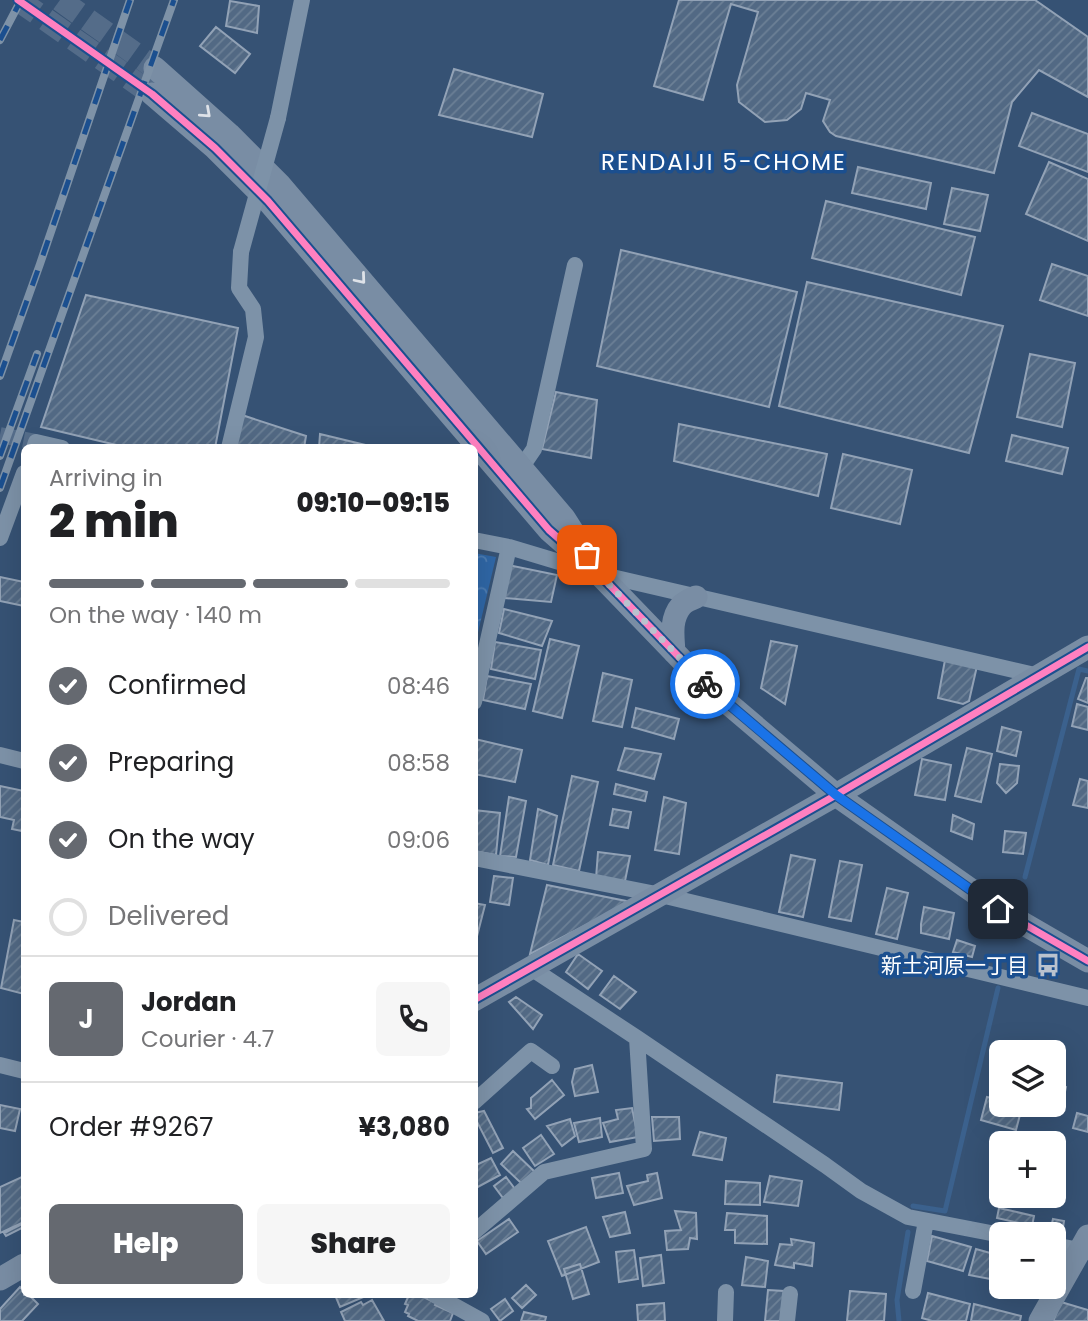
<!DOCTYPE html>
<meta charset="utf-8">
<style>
:root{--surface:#fff;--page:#f6f6f6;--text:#202124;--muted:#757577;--line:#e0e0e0;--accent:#656970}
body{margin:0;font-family:Poppins,"Noto Sans JP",sans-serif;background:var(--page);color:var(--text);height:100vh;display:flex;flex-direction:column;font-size:26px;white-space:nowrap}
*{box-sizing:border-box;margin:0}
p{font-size:23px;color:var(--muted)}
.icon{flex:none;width:38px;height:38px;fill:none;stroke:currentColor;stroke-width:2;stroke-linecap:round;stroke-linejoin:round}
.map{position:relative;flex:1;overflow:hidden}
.details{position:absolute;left:21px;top:444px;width:457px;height:854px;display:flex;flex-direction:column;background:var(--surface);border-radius:10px;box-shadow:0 7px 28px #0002}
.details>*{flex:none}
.controls{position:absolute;left:989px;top:1040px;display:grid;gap:14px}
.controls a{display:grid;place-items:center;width:77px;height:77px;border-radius:10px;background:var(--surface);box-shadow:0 7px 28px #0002;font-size:35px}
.pin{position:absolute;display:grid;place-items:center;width:60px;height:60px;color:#fff;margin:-30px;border-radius:14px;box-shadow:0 4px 10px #0006}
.courier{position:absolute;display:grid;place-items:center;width:70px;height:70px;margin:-35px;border:5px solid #1a73e8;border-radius:50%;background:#fff;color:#222;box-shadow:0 2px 9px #0007}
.headline em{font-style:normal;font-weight:800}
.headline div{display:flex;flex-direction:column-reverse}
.headline{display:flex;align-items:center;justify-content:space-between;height:119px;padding:0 28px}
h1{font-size:46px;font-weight:800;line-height:52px}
.bar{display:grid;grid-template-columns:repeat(4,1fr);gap:10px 7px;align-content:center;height:84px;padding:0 28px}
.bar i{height:9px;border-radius:5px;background:var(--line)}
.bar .active{background:var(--accent)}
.bar p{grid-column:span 4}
.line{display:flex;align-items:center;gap:18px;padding:0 28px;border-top:2px solid var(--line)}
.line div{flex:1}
.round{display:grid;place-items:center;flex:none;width:74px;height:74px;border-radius:10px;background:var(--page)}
ol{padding:0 28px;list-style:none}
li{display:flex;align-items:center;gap:21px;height:77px}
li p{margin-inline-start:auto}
li .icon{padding:7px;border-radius:50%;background:var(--accent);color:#fff;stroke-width:4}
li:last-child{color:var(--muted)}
li i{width:38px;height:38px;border:4px solid var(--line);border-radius:50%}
.action{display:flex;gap:14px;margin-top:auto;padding:14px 28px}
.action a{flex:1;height:80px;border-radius:10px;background:var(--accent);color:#fff;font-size:28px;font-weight:800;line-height:80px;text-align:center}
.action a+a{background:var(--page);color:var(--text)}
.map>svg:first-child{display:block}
.park{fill:url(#park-crowns)}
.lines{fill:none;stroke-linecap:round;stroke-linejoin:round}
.stream{stroke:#3b618d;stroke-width:5}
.building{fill:url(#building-hatch);stroke:#92a2b6;stroke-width:2}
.street-tunnel{stroke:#546c89;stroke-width:16;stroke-dasharray:16 8;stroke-linecap:butt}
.secondary-tunnel{stroke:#546c89;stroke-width:23;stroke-dasharray:23 11;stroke-linecap:butt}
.street{stroke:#7d92a8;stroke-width:16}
.secondary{stroke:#798da4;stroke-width:23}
.rail-casing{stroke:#7e92a7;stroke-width:8}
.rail{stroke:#1b4f8f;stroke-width:5;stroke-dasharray:16;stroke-linecap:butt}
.street-bridge{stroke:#7d92a8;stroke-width:16}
.cycleway-casing{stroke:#1b4f8f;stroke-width:11}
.cycleway{stroke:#ff80c0;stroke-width:7}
.oneway{stroke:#dee2e8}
.done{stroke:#b9c2ce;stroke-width:7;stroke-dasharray:0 12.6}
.route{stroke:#1a73e8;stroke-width:9}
.labels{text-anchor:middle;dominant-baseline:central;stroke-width:7;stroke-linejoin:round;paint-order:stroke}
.poi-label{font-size:21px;fill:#fff;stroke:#1b4f8f;text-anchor:end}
.neighbourhood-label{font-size:23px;letter-spacing:2px;fill:#fff;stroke:#1b4f8f}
</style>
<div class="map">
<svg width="1088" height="1321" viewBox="0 0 1088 1321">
<defs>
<pattern id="park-crowns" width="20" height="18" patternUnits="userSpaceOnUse" patternTransform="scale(1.75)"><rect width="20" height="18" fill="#2f66a5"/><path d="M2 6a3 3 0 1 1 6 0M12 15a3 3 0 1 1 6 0" fill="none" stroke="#4e7db2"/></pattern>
<pattern id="building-hatch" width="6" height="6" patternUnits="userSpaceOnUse" patternTransform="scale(1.75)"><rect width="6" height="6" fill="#526984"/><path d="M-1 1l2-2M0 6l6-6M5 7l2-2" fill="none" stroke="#6c8096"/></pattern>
</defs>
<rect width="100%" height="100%" fill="#365274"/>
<path class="park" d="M474,553l22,4 -22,92z"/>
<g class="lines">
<path class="stream" d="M1025,877l54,-208 9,2
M913,1206l32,5 53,-223
M899,1321l-2,-21 11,-68"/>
</g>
<path class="building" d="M679,0h356l53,37v60l-49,-27 -27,32 -18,71 -158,-37 -6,-4 -7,-11 7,-21 -24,-7 -5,16 -14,11 -22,2 -26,-20 -2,-17 21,-73 -27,-8 -28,96 -49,-14z
M230,1l29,5 -2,27 -31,-7z
M216,27l34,27 -15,19 -35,-27z
M454,69l89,25 -11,43 -93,-22z
M1032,113l56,21v38l-69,-26z
M1049,162l39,17v62l-62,-27z
M858,167l73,16 -5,26 -74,-16z
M952,188l36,7 -8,36 -36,-7z
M826,201l149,36 -14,58 -149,-37z
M621,250l176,42 -28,115 -172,-41z
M1052,264l36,12v40l-48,-16z
M807,282l196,44 -34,127 -190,-47z
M86,295l152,33 -23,120h-86l-88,-21z
M1030,354l45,9 -13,64 -45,-10z
M556,392l41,8 -6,58 -49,-9z
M242,415l64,21 -2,12h-70z
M679,424l148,30 -9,42 -144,-35z
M320,434l58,14h-59z
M1012,435l56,13 -6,26 -56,-13z
M843,454l69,16 -12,54 -69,-16z
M508,565l49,10 -6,27 -46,-4z
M0,577l24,5v24l-24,-5z
M504,609l48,12 -10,25 -43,-13z
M550,639l29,7 -17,72 -29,-7z
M771,641l26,5 -12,58 -24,-16z
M495,642l46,8 -6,29 -44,-10z
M945,660l32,6 -8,35 -6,3 -25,-6z
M603,673l29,7 -10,47 -29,-6z
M487,676l44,8 -6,25 -42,-9z
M1086,678h2v25l-10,-4z
M1077,704l11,3v23l-16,-4z
M636,708l43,11 -5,20 -42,-12z
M1002,727l19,5 -5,24 -19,-5z
M475,739l47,11 -7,32 -41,-8z
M625,748l36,6 -7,25 -36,-9z
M967,748l25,6 -11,48 -26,-6z
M922,759l29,6 -6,35 -30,-5z
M1000,764l19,2 -2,17 -11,10 -9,-10z
M572,776l26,6 -19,89 -26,-6z
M1080,779l8,2v27l-15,-3z
M616,784l31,8 -2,9 -31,-7z
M0,786l24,5v34l-2,6 -10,-2 2,-9 -14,-3z
M509,797l17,4 -10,56 -16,-1z
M664,797l22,6 -7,51 -24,-4z
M538,809l19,7 -9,49 -18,-5z
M613,809l18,3 -3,16 -18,-3z
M474,810l26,3 -4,42 -22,-4z
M953,815l21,9 -2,15 -21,-8z
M1005,831l21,2 -3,21 -20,-2z
M598,852l32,4 -5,25 -29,-3z
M791,855l24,5 -12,57 -24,-5z
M840,861l22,4 -11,56 -22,-4z
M494,876l19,2 -4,27 -19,-3z
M547,885l84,17 -101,52z
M887,888l21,5 -11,46 -21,-5z
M474,903l11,2 -10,39h-1z
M924,907l30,6 -5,26 -28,-6v-9z
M14,920l10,2v72l-23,-6z
M957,940l18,6 -3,11 -19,-5z
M578,954l24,17 -14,18 -22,-17z
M614,976l22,16 -16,17 -20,-14z
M516,997l26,18 -9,14 -24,-27z
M592,1065l6,27 -23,4 -3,-14 3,-13z
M777,1075l65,8 -3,27 -65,-8z
M552,1080l12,15 -29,24 -8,-10 4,-1v-10z
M1054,1084l12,3 -5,24 -15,-7h8z
M987,1097l14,3v4h13l8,3 -6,23 -35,-10z
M0,1105l20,4 -5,22 -15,-3z
M632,1108l6,29 -28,5 -7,-19 15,-4 -2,-9z
M484,1111l19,37 -10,5 -19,-37v-3z
M1077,1113l11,3v16l-15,-4z
M652,1117h27l1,22 -26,2z
M600,1118l2,19 -23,5 -5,-19z
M570,1119l5,17 -13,10 -15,-20z
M700,1132l26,6 -4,22 -29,-5z
M541,1135l13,19 -19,12 -12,-18z
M513,1151l22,21 -13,12 -21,-20z
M491,1158l9,17 -26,14v-23z
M619,1173l4,20 -27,5 -4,-20z
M657,1173l5,25 -28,7 -7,-19 21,-5 -1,-6z
M24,1176v46l-24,11v-46z
M770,1176l32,5 -4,25 -34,-4z
M506,1177l9,12 -12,9 -9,-12z
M726,1181l34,2v22l-35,-1z
M1013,1195h35l-1,11 -35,-6z
M999,1208l35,8 -2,10 -35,-8z
M675,1211l21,2 1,26 -7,-1 -2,11 -21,1 -2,-19 16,-1z
M625,1212l5,21 -20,4 -7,-20z
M727,1213l40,3v28l-32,-1v-13h-10z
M509,1219l9,13 -32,22 -9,-13z
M1053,1219l11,2 -2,13 -12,-3z
M24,1223v4l-18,9 -2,-3z
M586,1227l13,35 -37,14 -14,-35z
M932,1236l39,11 -8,24 -36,-10z
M791,1239l23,4 -2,23 -18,-3v5l-19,-3 5,-21 12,1z
M976,1249l25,7v25l-32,-6z
M634,1250l4,29 -19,3 -3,-30z
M661,1255l3,28 -21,3 -3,-28z
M746,1257l22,4 -3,26 -23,-2z
M580,1264l9,30 -16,5 -9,-30z
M526,1285l10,10 -14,13 -10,-10z
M20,1287l4,4v4h5l9,9 -16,17h-22v-12z
M768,1290l16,1 -3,30h-16z
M850,1291l36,3 -2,27h-37z
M928,1293l42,11 -4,17h-34l-10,-3z
M335,1295h33l-28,12z
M409,1295h13l-1,1 15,7 -1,2 18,8 -3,8h-32l-10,-5 1,-2 -4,-2 3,-7 -3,-1z
M505,1299l8,12 -13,10 -9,-12z
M372,1300l12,21h-39l-4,-9 20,-10 2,3z
M1061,1302l27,8v11h-35z
M664,1303l1,18h-27l-1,-16z
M974,1304l47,12 -1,5h-49z
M524,1312l22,5 -1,4h-24z"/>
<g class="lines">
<path class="street-tunnel" d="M0,435l36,7"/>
<path class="secondary-tunnel" d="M18,0l134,94
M60,0l95,68"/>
<path class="street" d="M278,118l24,-118
M34,448l2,-6 26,6
M229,448l27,-111 -3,-28 -14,-21 2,-36
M521,468l13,-19 41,-184
M0,538l24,-65
M474,540l35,7 90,27 440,102
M474,702l35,-155
M0,755l24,6
M474,858l187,37 427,103
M531,968l106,70 188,127 36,26 47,26 93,18
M0,1065l24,6
M474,1102l57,-51 21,15
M474,1232l70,-60 100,-23 -7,-111
M1054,1245l34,7
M913,1291l13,-70
M435,1295l47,26
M725,1321l1,-29
M787,1321l3,-27"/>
<path class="secondary" d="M155,68l74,66 51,51 284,333 21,33
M152,94l63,54 53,53 281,329 50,44 105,109 132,112 162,114 90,52
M674,652c-1,-15 -4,-33 7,-46 3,-4 10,-7 15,-9
M474,1000l362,-205 252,-148
M0,1279l24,-14
M1040,1321l48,-85"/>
<g class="rail-casing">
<path id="rail" d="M0,40l21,-40
M0,376l40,-112 90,-264
M0,456l37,-102
M0,488l174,-488"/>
</g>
<use href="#rail" class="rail"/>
<path class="street-bridge" d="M241,252l37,-134"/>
<g class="cycleway-casing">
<path id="cycleway" d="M18,0l134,94 63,54 53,53 281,329 50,44 105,109 132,112 162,114 90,52
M474,1000l362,-205 252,-148"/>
</g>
<use href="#cycleway" class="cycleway"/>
</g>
<defs><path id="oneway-chevron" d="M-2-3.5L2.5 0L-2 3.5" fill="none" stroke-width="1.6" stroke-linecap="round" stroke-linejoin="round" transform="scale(1.75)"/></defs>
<g class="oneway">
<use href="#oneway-chevron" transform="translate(206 113) rotate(42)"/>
<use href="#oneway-chevron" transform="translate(361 279) rotate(50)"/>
</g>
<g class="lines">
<path class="done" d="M587,555l12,19 106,110"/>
<path class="route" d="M705,684l131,111 162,114"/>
</g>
<defs>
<g id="bus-bare" transform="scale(1.89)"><path d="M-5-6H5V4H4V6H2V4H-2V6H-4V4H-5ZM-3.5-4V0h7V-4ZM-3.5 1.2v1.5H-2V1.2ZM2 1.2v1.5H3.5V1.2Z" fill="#b9c2ce" stroke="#1b4f8f" stroke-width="2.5" paint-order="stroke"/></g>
</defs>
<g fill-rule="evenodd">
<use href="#bus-bare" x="1048" y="965"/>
</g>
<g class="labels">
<g class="poi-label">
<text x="1028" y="965">新土河原一丁目</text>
</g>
<g class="neighbourhood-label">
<text x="724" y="162">RENDAIJI 5-CHOME</text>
</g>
</g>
</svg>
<div class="controls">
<a><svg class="icon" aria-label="layers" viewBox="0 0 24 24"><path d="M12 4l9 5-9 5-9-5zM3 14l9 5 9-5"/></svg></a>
<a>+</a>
<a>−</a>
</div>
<div class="pin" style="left:587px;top:555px;background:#ea580c"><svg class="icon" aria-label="bag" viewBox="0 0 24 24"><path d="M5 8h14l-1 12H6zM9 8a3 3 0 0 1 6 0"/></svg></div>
<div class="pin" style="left:998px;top:909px;background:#1f2937"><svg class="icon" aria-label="home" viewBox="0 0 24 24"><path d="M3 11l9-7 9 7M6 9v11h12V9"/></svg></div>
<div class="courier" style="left:705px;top:684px"><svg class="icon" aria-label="bike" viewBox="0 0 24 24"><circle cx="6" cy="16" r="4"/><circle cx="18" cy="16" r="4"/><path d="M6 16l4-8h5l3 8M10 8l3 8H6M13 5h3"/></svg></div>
<section class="details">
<div class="headline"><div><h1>2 min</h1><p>Arriving in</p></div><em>09:10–09:15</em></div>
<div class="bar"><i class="active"></i><i class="active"></i><i class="active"></i><i></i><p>On the way · 140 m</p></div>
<ol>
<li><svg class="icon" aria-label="check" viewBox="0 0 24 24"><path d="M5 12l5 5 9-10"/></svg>Confirmed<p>08:46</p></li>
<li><svg class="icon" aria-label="check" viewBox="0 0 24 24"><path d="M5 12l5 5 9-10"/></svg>Preparing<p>08:58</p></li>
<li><svg class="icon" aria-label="check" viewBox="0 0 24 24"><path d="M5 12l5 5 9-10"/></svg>On the way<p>09:06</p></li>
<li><i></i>Delivered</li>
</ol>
<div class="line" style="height:126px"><b class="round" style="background:var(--accent);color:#fff">J</b><div><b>Jordan</b><p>Courier · 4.7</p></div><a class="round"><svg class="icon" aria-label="phone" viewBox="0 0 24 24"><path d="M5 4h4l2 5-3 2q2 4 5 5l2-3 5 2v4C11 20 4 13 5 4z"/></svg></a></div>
<div class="line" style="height:91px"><div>Order #9267</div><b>¥3,080</b></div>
<div class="action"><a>Help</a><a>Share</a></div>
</section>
</div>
